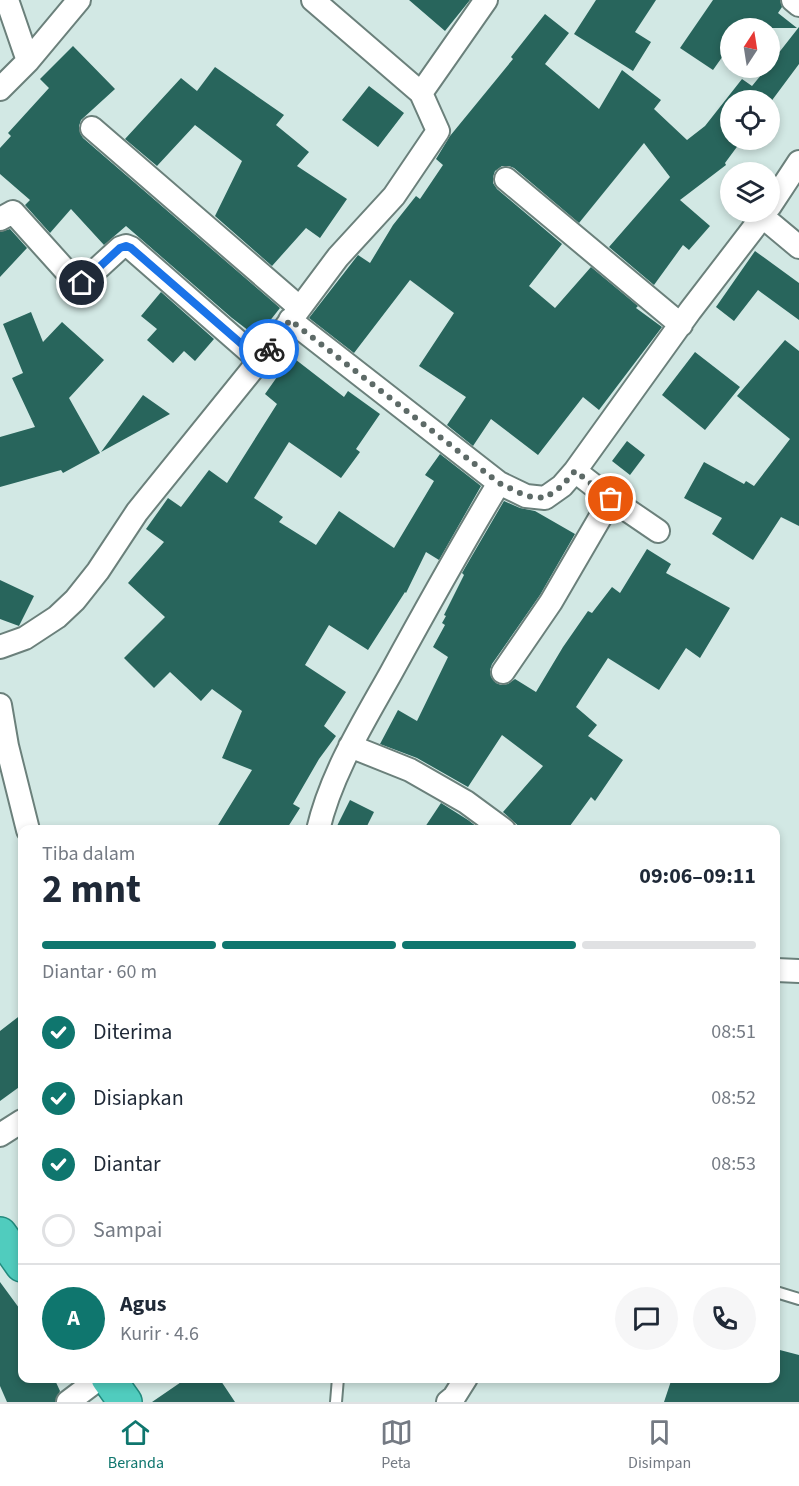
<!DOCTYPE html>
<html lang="id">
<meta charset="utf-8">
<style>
:root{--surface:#fff;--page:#f6f6f7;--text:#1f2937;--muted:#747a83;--line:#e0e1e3;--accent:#0f766e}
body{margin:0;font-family:"Source Sans 3",sans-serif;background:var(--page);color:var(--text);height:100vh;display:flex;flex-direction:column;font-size:22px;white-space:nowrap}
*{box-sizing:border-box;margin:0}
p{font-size:20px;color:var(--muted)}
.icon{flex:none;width:33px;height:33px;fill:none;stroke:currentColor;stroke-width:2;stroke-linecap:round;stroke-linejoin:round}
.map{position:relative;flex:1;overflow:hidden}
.side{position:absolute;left:18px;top:825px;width:762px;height:558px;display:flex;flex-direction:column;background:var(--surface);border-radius:12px;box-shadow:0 3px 9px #0003}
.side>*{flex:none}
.needle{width:39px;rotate:12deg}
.controls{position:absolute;left:720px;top:18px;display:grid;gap:12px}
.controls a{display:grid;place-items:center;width:60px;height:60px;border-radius:50%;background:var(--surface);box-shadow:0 3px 9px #0003;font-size:30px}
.pin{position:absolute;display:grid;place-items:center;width:51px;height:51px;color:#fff;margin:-26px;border:3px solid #fff;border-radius:50%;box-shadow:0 2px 6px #0007}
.courier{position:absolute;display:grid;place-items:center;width:60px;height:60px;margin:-30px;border:4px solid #1a73e8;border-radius:50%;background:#fff;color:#222;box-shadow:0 2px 8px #0007}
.head em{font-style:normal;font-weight:700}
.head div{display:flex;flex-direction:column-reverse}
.head{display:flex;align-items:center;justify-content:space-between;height:102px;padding:0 24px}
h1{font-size:39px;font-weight:700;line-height:45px}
.bar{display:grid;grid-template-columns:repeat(4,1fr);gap:9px 6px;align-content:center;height:72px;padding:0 24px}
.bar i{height:8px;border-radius:4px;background:var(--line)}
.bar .on{background:var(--accent)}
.bar p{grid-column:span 4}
.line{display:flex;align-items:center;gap:15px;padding:0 24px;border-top:2px solid var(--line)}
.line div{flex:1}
.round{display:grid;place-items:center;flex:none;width:63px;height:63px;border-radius:32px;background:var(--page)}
ol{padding:0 24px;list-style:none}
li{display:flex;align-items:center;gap:18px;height:66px}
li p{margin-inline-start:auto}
li .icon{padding:6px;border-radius:50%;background:var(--accent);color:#fff;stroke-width:4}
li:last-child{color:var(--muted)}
li i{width:33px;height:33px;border:3px solid var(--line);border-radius:50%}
.dock{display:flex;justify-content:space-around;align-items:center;height:84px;border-top:2px solid var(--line);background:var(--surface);font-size:16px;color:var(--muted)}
.dock a{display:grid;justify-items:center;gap:3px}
.dock .on{color:var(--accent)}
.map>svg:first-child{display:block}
.building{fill:#28655c}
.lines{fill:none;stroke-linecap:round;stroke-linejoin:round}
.service-casing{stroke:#6b807b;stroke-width:14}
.minor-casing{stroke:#6b807b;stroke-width:26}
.trunk-casing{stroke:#228a7d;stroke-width:36}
.service{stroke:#fff;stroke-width:10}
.minor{stroke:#fff;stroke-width:22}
.trunk{stroke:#50ccbe;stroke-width:33}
.done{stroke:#5d6a67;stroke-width:6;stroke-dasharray:0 10.8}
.route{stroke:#1a73e8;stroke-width:8}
</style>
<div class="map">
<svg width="799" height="1402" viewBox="0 0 799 1402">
<rect width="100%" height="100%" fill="#d2e8e4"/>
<path class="building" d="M409,0h61l-25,31z
M596,0h60l-21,32 16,10 -18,29 -59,-37z
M713,0h67l2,7 -4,6 19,15h-67v18l-17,24 -33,-22z
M545,14l24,19 -24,31 54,45 23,-39 39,30 -7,9 33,31 18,-14 37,-47 10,7 15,-18h3v-4l29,-37v37l-29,39v-3h-40v40h12l-17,23 1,2 -46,35 30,26 -21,24 -6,-5 -29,40 -45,-38 61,-70 -26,-34 -65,80 -65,-55 -5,-2h-7l-7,5 -2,6v6l4,6 65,55 -33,42 26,22 36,-41 47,39 -2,2 26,19 -63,83 -16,-13 -45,58 -47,-36 -18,27 -26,-21 19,-28 -47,-31 35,-53 -44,-33 -56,73 -45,-35 49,-63 12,8 23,-38 23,-29 4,3 23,-34 -7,-6 14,-23 63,-77 -2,-2z
M73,46l42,43 -34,31 -2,6 1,7 3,5 197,170 -23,29 -25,-19 -106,-92 -22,19 -33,-36 -21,24 -25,-28 5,-5 -30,-26v-26l11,-12 -3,-3 41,-45 -9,-9z
M215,67l69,48 -8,10 33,27 -12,14 50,33 -27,39 -14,-10 -34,38 -57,-50 27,-55 -47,-36 -38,41 -32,-27 56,-61 16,13z
M369,86l35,27 -26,34 -36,-27z
M10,229l17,19 -27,29v-45z
M755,251l44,32v37l-41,-30 -24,31 -18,-14z
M161,292l53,47 -19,22 -11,-10 -11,12 -26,-23 10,-11 -16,-13z
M31,312l12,30 19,-20 42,38 -35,38 31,55 -37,20 -2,-3 -61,17v-50l35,-10 -23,-49 11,-5 -20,-49z
M785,340l14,11v175l-18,-9 -28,43 -41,-26 10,-16 -38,-20 20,-36 40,22 2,-3 8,5 36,-47 -53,-43z
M695,352l45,35 -35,43 -43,-35z
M291,356l53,41 4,-6 32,23 -24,35 4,3 -19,26 -52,-36 -35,56 29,19 -4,5 37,23 23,-34 55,37 40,-67 -9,-6 15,-21 41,32 -42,74 -13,-8 -20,41 -1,-1 -37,58 -39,-25 -24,40 41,27 -22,34 12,10 -17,23 -26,45 7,4 -14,22h-71l37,-60 -30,-12 20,-47 -30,-22 -11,12 -31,-29 -16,16 -30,-30 41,-41 -37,-34 36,-41 -18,-13 22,-31 13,9 28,-37 18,13 50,-79 -12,-10 12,-17 -2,-2z
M143,395l27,19 -69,38z
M627,441l18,14 -15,20 -18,-14z
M504,501l16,7 15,3 40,23 -35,61 -48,69 -2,6 1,7 5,6 5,2 7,-1 7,-5 21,13 27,-45 25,-36 4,2 20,-26 8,6 27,-44 24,15 -5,9 64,35 -30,50 -14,-10 -27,42 -51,-32 -32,49 21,18 -9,11 35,24 -28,41 -4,-4 -24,33h-44l-20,-18 40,-46 -41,-31 -34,52 -51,-29 -37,-14 18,-34 19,11 31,-64 -15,-10 12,-22 -3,-2 4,-7 -2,-1 20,-40 -2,-2z
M0,580l34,16 -15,30 -19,-7z
M350,800l24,12 -9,18h-30z
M441,803l27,17 13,10h-58z
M22,1014v71l-22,16v-70z
M0,1282l22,30v66h32l6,13 -5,11h-48l-7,-16z
M776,1349l23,6v47h-135l8,-24h104z
M187,1378h32l16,24h-83z"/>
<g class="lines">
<g class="service-casing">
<path id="service" d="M776,1292l23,7
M336,1402l2,-24"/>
</g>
<g class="minor-casing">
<path id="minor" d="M7,0l21,61
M313,0l108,93
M793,0l6,5
M0,89l28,-28 51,-61
M92,128l207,179
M506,179l175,146
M770,206l29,-44
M763,217l36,30
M0,219l13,-7 54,60 12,11 5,-2 36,-33 6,-2 5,2 128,112
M290,320l209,163 27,13 19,2 17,-12 13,-15 115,-160 76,-99
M611,499l47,32
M0,647l25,-9 32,-21 18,-17 23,-29 39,-59 139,-172 62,-83 56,-61 44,-65 -17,-38 65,-93
M503,672l48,-70 60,-103 -36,-28
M0,705l7,41 21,84
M350,746l60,24 56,32 38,28
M318,830c13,-56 45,-107 73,-157 35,-64 70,-127 108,-190
M776,970l23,1
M0,1135l22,-14
M68,1402l32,-24
M448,1402l6,-5 12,-19"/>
</g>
<g class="trunk-casing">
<path id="trunk" d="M0,1234l22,31
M108,1378l17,24"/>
</g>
<use href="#service" class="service"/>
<use href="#minor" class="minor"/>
<use href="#trunk" class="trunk"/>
</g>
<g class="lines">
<path class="done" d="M269,349l21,-29 209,163 27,13 19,2 17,-12 13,-15 36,28"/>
<path class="route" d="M82,283l38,-35 6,-2 5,2 129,112 9,-11"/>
</g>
</svg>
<div class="controls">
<a><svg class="needle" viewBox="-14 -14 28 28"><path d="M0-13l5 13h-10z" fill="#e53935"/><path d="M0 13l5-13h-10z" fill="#747a83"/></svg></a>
<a><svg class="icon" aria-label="locate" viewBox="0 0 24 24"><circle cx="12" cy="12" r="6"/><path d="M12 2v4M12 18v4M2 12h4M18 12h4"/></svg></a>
<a><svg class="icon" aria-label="layers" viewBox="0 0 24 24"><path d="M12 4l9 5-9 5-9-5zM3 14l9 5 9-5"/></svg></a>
</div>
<div class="pin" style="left:611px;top:499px;background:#ea580c"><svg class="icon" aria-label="bag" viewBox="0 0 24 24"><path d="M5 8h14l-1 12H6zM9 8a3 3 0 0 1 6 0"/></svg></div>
<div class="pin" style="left:82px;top:283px;background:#1f2937"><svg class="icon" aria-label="home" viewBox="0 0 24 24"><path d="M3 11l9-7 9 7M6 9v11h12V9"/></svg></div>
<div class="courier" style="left:269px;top:349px"><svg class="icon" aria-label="bike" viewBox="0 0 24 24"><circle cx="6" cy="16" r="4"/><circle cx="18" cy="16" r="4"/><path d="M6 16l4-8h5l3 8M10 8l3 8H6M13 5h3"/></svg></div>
<section class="side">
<div class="head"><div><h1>2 mnt</h1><p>Tiba dalam</p></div><em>09:06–09:11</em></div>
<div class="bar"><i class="on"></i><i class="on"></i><i class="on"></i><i></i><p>Diantar · 60 m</p></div>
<ol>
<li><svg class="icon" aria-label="check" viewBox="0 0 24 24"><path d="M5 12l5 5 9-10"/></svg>Diterima<p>08:51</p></li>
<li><svg class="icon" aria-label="check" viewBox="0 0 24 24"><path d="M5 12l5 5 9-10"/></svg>Disiapkan<p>08:52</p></li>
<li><svg class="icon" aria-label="check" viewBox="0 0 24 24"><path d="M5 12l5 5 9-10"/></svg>Diantar<p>08:53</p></li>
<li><i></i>Sampai</li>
</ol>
<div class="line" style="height:108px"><b class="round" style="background:var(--accent);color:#fff">A</b><div><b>Agus</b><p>Kurir · 4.6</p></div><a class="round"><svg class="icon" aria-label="chat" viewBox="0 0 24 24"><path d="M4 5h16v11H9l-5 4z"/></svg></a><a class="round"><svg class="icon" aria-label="phone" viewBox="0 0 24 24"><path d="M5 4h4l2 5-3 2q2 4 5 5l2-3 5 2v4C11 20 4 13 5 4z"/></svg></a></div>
</section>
</div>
<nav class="dock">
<a class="on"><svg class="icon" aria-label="home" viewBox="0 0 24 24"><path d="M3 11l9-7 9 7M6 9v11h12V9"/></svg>Beranda</a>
<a><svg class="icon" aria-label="map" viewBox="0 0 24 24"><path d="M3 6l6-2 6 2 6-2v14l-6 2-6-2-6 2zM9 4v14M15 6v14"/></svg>Peta</a>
<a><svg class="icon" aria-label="saved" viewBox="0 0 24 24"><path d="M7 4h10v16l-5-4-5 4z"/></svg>Disimpan</a>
</nav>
